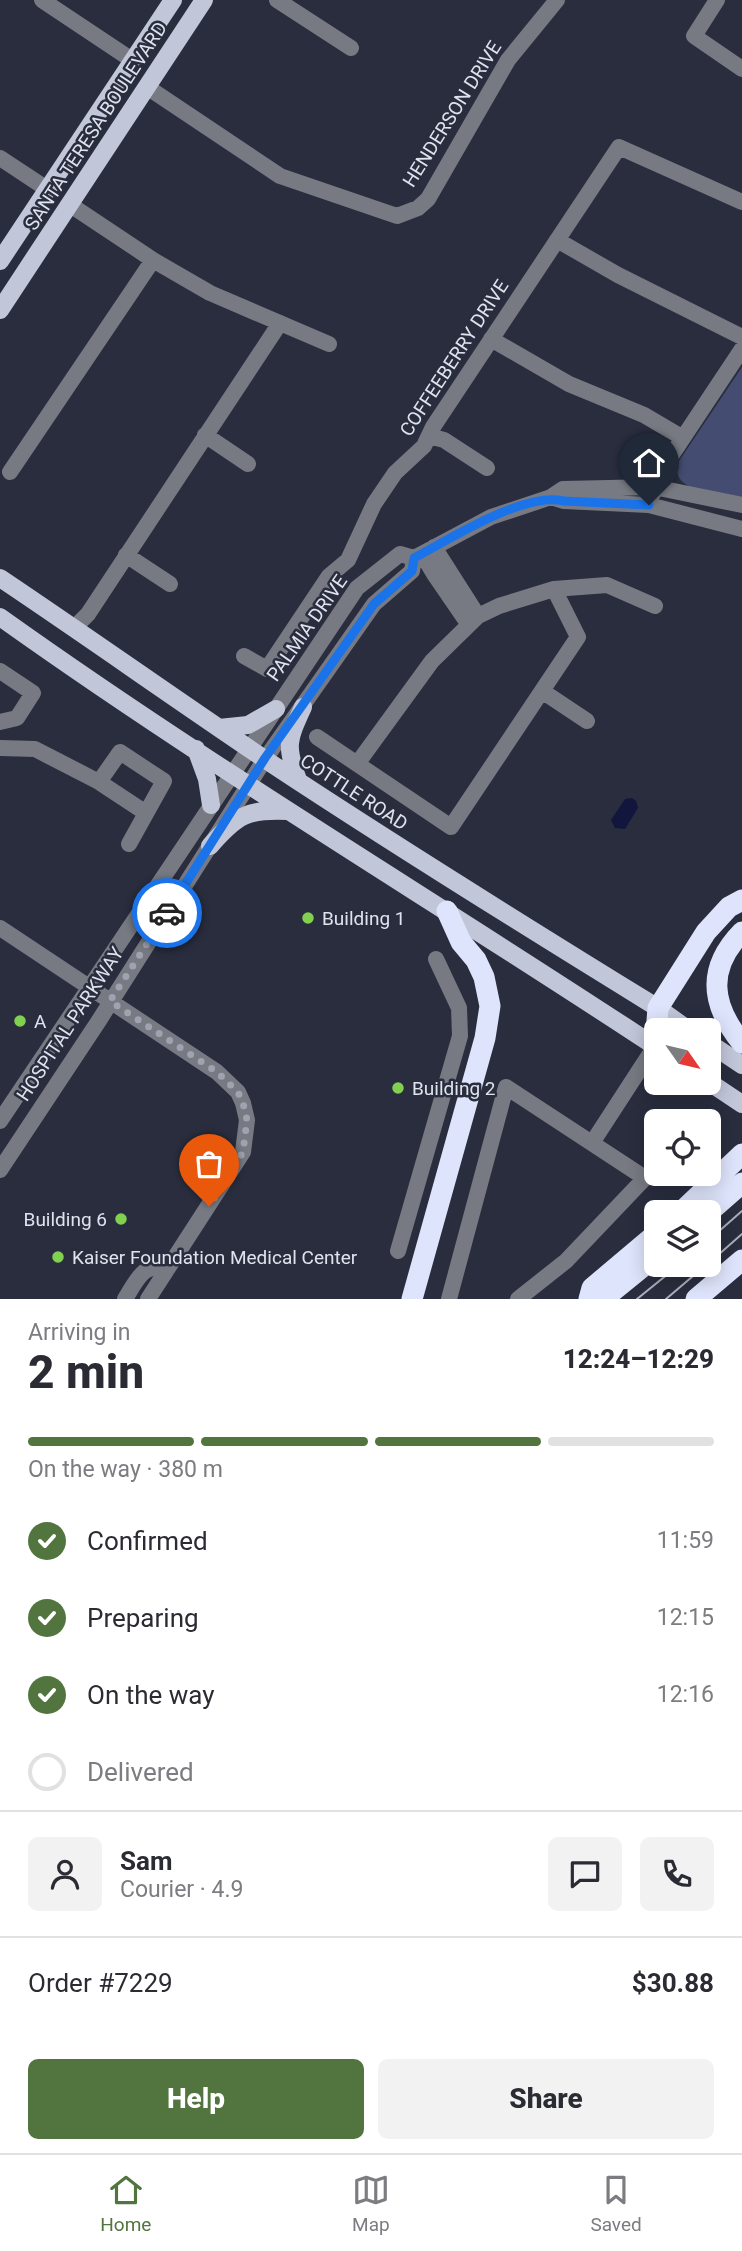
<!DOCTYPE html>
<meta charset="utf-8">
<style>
:root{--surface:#fff;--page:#f2f2f3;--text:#2b2b33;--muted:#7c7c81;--line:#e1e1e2;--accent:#527540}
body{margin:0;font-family:Roboto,sans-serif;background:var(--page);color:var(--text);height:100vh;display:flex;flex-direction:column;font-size:26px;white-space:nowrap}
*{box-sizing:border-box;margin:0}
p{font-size:23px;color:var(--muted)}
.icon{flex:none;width:38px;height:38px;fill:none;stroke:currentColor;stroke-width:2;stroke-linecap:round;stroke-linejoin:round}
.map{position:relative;height:1299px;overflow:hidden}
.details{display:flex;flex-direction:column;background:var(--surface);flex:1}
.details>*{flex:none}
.needle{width:46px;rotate:124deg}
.buttons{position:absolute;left:644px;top:1018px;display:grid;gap:14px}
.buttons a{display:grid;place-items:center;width:77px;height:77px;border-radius:10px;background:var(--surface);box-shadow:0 4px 18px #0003;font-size:35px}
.pin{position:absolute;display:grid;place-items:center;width:60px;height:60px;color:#fff;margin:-72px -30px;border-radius:50% 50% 50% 0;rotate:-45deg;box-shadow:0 0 7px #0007}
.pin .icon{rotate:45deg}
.courier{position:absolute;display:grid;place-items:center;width:70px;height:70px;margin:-35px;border:5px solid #1a73e8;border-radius:50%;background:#fff;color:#222;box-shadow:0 2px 9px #0007}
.headline em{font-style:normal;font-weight:800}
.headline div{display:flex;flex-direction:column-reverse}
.headline{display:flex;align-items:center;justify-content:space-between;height:119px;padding:0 28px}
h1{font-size:46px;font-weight:800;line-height:52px}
.bar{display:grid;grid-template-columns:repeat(4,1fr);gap:10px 7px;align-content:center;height:84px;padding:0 28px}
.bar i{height:9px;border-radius:5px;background:var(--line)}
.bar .current{background:var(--accent)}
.bar p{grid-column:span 4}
.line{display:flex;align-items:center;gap:18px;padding:0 28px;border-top:2px solid var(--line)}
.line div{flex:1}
.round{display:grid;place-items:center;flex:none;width:74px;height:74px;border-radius:10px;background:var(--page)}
ol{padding:0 28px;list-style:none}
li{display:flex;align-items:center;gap:21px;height:77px}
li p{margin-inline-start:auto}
li .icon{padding:7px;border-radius:50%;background:var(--accent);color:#fff;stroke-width:4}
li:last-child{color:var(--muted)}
li i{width:38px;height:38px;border:4px solid var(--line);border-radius:50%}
.action{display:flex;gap:14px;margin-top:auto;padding:14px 28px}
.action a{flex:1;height:80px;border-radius:10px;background:var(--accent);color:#fff;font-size:28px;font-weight:800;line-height:80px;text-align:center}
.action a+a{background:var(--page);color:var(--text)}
.tab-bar{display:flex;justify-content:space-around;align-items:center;height:98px;border-top:2px solid var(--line);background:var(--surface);font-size:19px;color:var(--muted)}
.tab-bar a{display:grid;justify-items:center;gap:4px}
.tab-bar .current{color:var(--accent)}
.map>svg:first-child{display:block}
.green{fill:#444c71}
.water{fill:#12163d}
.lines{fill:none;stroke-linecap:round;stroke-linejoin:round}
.minor{stroke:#787a83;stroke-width:16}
.major{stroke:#c1c6d9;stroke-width:18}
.highway{stroke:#dee4fb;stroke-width:21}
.tram{stroke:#abafbc;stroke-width:2}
.done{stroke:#9fa3b0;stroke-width:7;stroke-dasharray:0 12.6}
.route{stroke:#1a73e8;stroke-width:9}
.poi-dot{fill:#82d04f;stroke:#292d3e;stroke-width:2.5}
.labels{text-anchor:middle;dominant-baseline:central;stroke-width:5;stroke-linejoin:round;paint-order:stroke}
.street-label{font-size:19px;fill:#dfe3ee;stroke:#292d3e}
.poi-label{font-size:19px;fill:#dfe3ee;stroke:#292d3e;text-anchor:start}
</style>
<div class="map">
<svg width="742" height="1299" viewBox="0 0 742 1299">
<rect width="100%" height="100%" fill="#292d3e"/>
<path class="green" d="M742,367v133c-20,-5 -76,-8 -63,-39z"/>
<path class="water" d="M632,798l4,3 2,7 -13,21 -10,-1 -4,-8 14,-21z"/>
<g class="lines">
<path class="minor" d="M42,0l90,60
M277,0l74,48
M717,0l-23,36 48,33
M147,87l133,89 117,40 21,-8 10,-9 80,-139 49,-60
M0,158l47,31
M69,204l84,56 57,33 119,51
M557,240l61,35 124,62
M491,339l78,45 75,31 39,23
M205,435l43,29
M429,436l15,4 43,28
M10,472l143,-212
M652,496l7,-22 83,-125
M551,497l13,4 85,4 93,24
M434,547l44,69
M422,554l12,20 35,51
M126,555l44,29
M75,627l13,-13 192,-291
M244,656l23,13 62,-93 19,-16 26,-56 21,-31 29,-27 9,-19 186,-280 123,55
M0,671l33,22 -16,25 -17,4
M542,691l45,30
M317,737l134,90 127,-190 -24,-48
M0,748l35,1 64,33
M357,764l75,-103 46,-45 21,-10 55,-17 53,-4 48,21
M129,844l35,-63 -44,-29 -21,30 47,31
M0,928l217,144 21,20 5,11 4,17 -4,32 -95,147
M0,1121l357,-533 43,-34 14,4 77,-41 60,-20 12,-8 91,-2 88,18
M592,1143l63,-97
M0,1170l100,-151 165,-260 109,-155 38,-33 2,-13
M398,1251l62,-215 -1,-28 -23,-49
M125,1299c12,-19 18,-37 43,-31
M449,1299l57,-212 139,91 -79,83 -48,38"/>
<path class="major" d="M0,261l173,-261
M0,310l204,-310
M0,578c91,61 181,125 272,186 127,84 256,164 386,244l32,23
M0,617c213,152 438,286 656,430
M219,728l29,-3 28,-16
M196,749l11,30 4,26
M298,780c-13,-35 -10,-40 5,-73
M210,846c27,-31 37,-37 78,-35
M709,1043l33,22
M709,1082l33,22"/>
<path class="highway" d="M742,932c-36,37 -31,73 0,111
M655,1046l3,-38 48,-76 23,-25 13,-7
M680,1213l62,-59
M708,1213l34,-30
M412,1299l73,-261 5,-32 -6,-29 -8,-17 -15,-18 -14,-31
M589,1299l3,-11 64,-54
M603,1299l53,-43
M696,1299l46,-39"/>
<path class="tram" d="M709,1240l33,-29
M709,1263l33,-29
M637,1299l42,-34
M666,1299l40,-34"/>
</g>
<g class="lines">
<path class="done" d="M167,913l-57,88 107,71 21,20 5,11 4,17 -4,32 -34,54"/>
<path class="route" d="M167,913l98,-155 109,-154 38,-33 2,-13c36,-19 111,-67 150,-57l85,4"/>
</g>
<g class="poi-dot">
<circle cx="308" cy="918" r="7"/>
<circle cx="20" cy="1021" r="7"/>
<circle cx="398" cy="1088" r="7"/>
<circle cx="121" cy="1219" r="7"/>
<circle cx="58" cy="1257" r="7"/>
</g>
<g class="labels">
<g class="street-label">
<text transform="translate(452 114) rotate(-58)">HENDERSON DRIVE</text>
<text transform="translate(96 126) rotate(-57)">SANTA TERESA BOULEVARD</text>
<text transform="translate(454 358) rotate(-57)">COFFEEBERRY DRIVE</text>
<text transform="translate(307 628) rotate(-55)">PALMIA DRIVE</text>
<text transform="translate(354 792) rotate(33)">COTTLE ROAD</text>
<text transform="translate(70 1024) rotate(-57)">HOSPITAL PARKWAY</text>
</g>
<g class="poi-label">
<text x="322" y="918">Building 1</text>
<text x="34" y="1021">A</text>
<text x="412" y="1088">Building 2</text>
<text x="107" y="1219" text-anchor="end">Building 6</text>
<text x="72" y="1257">Kaiser Foundation Medical Center</text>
</g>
</g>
</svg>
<div class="buttons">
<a><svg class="needle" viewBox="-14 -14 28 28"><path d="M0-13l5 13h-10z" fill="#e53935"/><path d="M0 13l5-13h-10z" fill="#7c7c81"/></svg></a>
<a><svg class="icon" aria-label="locate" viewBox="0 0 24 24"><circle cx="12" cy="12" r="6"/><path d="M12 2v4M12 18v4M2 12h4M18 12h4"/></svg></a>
<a><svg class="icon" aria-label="layers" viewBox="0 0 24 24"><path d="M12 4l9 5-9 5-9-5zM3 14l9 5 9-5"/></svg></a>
</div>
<div class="pin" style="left:209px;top:1206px;background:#ea580c"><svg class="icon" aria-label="bag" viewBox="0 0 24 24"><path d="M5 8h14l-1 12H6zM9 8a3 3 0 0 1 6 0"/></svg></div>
<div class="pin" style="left:649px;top:505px;background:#1f2937"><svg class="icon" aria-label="home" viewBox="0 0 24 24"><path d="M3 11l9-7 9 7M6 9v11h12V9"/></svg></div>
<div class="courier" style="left:167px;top:913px"><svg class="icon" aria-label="car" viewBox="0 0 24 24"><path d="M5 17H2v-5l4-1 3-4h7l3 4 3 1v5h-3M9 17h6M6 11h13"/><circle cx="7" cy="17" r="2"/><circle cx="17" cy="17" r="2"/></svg></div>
</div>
<section class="details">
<div class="headline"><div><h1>2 min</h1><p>Arriving in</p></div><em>12:24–12:29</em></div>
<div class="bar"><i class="current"></i><i class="current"></i><i class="current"></i><i></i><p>On the way · 380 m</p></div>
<ol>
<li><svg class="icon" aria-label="check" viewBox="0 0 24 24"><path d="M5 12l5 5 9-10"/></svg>Confirmed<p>11:59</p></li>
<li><svg class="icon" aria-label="check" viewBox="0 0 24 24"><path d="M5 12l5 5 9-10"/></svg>Preparing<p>12:15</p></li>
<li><svg class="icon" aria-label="check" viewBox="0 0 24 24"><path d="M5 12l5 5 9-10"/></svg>On the way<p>12:16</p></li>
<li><i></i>Delivered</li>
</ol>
<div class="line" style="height:126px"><a class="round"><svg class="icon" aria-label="person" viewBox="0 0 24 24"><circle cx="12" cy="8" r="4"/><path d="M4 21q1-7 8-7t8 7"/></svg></a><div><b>Sam</b><p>Courier · 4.9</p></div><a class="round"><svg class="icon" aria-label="chat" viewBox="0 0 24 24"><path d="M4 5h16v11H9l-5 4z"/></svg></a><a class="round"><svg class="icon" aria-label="phone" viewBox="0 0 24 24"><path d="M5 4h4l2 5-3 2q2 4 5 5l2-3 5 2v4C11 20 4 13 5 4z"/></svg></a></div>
<div class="line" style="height:91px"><div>Order #7229</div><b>$30.88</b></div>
<div class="action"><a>Help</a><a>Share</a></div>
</section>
<nav class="tab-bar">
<a class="current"><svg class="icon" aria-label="home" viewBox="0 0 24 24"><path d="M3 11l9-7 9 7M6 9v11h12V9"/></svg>Home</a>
<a><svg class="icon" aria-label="map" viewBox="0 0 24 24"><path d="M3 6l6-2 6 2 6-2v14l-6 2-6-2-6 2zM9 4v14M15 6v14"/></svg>Map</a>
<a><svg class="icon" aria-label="saved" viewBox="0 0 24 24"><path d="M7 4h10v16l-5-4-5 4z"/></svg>Saved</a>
</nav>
